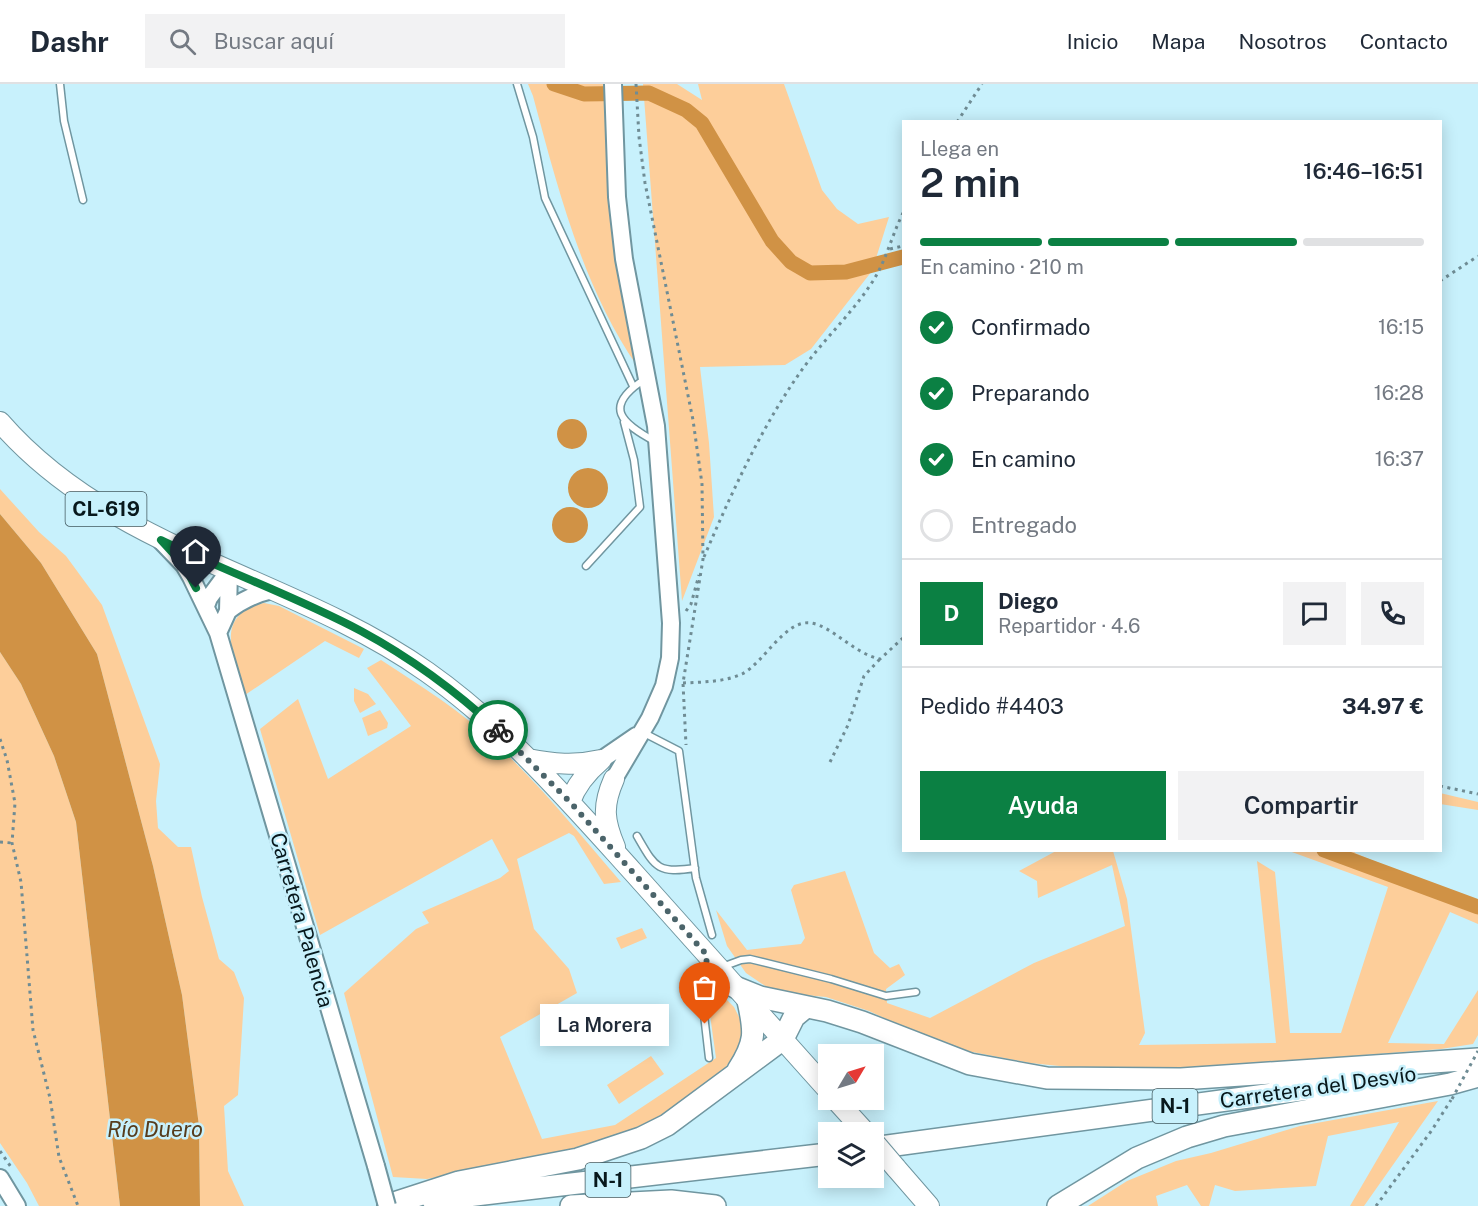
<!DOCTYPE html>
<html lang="es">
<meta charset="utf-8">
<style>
:root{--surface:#fff;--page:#f2f2f3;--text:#1f2937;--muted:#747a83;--line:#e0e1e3;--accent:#0b8043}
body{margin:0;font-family:"Public Sans",sans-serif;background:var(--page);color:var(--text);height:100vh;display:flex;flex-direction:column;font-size:22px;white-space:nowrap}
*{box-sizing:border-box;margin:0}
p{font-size:20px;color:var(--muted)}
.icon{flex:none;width:33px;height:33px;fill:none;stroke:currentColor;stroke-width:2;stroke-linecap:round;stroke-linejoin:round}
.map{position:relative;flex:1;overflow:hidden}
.sheet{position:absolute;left:902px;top:36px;width:540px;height:732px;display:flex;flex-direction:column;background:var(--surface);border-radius:0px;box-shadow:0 3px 15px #0003}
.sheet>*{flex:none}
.needle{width:39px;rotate:52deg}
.controls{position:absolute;left:818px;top:960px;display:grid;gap:12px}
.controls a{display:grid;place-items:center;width:66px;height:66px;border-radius:0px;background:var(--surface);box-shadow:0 3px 15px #0003;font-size:30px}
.pin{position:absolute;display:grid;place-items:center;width:51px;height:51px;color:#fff;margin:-62px -26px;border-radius:50% 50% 50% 0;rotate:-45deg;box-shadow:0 0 6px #0007}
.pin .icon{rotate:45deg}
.courier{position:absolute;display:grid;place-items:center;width:60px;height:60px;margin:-30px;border:4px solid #0b8043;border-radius:50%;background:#fff;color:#222;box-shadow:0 2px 8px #0007}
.bubble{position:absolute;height:42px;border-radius:0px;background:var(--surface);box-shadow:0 3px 15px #0003;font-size:20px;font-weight:600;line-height:42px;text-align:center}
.headline em{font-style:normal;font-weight:600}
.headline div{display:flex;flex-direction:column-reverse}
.headline{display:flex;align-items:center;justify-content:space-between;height:102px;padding:0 18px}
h1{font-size:39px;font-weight:600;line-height:45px}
.bar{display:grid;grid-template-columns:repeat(4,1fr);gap:9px 6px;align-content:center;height:72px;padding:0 18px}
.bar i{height:8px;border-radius:4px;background:var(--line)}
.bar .on{background:var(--accent)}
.bar p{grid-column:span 4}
.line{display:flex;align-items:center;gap:15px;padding:0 18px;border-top:2px solid var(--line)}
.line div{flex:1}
.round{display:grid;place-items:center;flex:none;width:63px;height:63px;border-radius:0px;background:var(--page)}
ol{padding:0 18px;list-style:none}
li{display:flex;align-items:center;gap:18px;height:66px}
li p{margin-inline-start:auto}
li .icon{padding:6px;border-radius:50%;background:var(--accent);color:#fff;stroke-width:4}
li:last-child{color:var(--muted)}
li i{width:33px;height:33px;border:3px solid var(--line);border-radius:50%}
.button{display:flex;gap:12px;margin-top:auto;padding:12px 18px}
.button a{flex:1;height:69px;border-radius:0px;background:var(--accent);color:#fff;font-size:24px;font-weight:600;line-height:69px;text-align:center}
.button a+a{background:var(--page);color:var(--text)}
header{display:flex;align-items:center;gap:36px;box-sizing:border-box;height:84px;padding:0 30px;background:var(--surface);border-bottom:2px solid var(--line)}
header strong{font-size:28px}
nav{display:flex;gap:33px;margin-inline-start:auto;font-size:21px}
.search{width:420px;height:54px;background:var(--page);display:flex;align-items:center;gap:15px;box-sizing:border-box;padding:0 21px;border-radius:0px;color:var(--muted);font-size:22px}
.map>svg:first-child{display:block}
.green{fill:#fdce9a}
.water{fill:#d09245}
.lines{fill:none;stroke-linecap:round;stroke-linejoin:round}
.canal{stroke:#d09245;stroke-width:15}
.service-casing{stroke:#7096a0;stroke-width:9}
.tertiary-casing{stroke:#7096a0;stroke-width:20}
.primary-casing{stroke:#7096a0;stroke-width:22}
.trunk-casing{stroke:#7096a0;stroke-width:24}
.path{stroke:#6f8c94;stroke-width:3;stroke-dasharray:3 4.5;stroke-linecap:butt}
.service{stroke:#fff;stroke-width:6}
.tertiary{stroke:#fff;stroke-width:16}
.primary{stroke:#fff;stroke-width:20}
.trunk{stroke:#fff;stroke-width:21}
.tertiary-bridge-casing{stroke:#7096a0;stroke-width:20;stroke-linecap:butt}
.primary-bridge-casing{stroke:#7096a0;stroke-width:22;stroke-linecap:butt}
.path-bridge{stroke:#6f8c94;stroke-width:3;stroke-dasharray:3 4.5;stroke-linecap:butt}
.tertiary-bridge{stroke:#fff;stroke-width:16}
.primary-bridge{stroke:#fff;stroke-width:20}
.done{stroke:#4b646a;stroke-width:6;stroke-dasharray:0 10.8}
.route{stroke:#0b8043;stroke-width:8}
.labels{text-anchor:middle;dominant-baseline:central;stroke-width:5;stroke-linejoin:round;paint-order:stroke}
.shield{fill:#c8f1fc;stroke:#42595f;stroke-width:1.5}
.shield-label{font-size:20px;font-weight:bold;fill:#08181c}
.street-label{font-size:21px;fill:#08181c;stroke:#c8f1fc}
.water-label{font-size:22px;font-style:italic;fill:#563c1c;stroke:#c8f1fc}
</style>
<header>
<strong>Dashr</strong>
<div class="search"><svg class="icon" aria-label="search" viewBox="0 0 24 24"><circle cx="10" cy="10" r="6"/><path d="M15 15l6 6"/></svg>Buscar aquí</div>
<nav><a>Inicio</a><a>Mapa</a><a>Nosotros</a><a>Contacto</a></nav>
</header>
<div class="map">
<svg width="1478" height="1122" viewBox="0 0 1478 1122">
<rect width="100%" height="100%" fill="#c8f1fc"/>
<path class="green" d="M528,0h77l8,157 24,125c-54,-78 -80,-180 -104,-270z
M643,0h34l25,16 -4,-16h86l38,106 15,19 21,15 31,-7 -17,54 -61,78 -26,16 -85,2 9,76 5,74 -32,84z
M0,405l39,43 27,24 36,49 58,159 -4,37 2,27 20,19h13l11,50 17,62 15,13 10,26 -6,97 -14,11 4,65 16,35h-44l-1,-80 -17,-131 -29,-129 -56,-212 -56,-91 -41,-49z
M264,519l15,3 85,43 -5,9 -34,-17 -80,54c-10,-36 -34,-80 19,-92z
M0,568l21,32 33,72 22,66 44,384h-81l-12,-23 -27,-40z
M381,576c40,26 82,52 117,86 45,42 83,90 123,136l-17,2 -30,-48 -5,-3 -52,26 17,70 35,40 8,24 -77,44 42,102 73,-14 101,-67 -6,-43 1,-18 6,-1 9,3 8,8 6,12 4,13 -3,17 -17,20 -62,48 -33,18 -62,15 -140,29 -34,-2 -49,-184 72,-64 13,-6 -7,-11 78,-34 9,-7 -17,-32 -172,96 -60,-206 38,-30 30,80 83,-53 -44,-58z
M354,604l14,6 8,10 -16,9 -6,-12z
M380,626l8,13 -1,5 -19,8 -6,-18z
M1440,709l38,9v8l-38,-6z
M1056,767h57l14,48 18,134 -6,12 137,-2 -19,-182 18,11 15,161h51l47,-146 -99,-36h65l1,2c40,18 84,29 123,50v21l-28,-12 -62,131 56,1 34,-54v45l-5,9 -32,5 -279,22 -83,-3 -49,-5 -84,-16 -77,-36 -43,-14 -52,-5 -28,-19 -19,-27 -11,-36 31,40 54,-6 4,-6 -14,-48 3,-5 51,-14 29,82 16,15 9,-4 6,11 -19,14 1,14 43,15 104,-55 91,-37 -13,-61 -74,33 -1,-17 -18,-10z
M642,844l5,10 -26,11 -5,-11z
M651,972l13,18 -45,30 -12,-19z
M1438,1017l-74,105h-14l49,-84 -71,14 -12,50 -81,5 -20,-6 -6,21h-8l-14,-21 -31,11 2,10h-70l39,-25 49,-20 35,-8 89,-27z"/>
<path class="water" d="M557 350a15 15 0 1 1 30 0a15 15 0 1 1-30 0Z
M568 404a20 20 0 1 1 40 0a20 20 0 1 1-40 0Z
M552 441a18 18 0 1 1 36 0a18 18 0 1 1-36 0Z
M0,430l41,49 56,91 56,212 29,129 17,131 1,80h-80l-44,-384 -22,-66 -33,-72 -21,-32z"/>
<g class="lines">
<path class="canal" d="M554,0l30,10 65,-1 37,17 16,13 70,118 19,21 19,11 36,-1 57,-15
M1324,766l154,57"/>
<g class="service-casing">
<path id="service" d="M60,0l4,37 19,79
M517,0l16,53 12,61 88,188
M645,295c-43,28 -24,44 11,63
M586,482l54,-59 -6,-47 -10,-38
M644,649l35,18 17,127 16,57
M637,752c18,31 20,38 58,32
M706,877l-3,45 6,52
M722,883l19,-7 9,-1 81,20 55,17 30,-4"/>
</g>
<g class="tertiary-casing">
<path id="tertiary" d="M613,0l4,113 7,62 32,167 15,197 -1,35 -6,28 -14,32 -36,61
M161,457l23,24 7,12 27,56 158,533
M206,522l3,-8 20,-27
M228,527c14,-11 27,-17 44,-21
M218,549l10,-22 1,-40
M601,676l35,-24
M0,1094l17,28"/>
</g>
<g class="primary-casing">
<path id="primary" d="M0,338c113,130 291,154 427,250 78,55 142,129 206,200 65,73 130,145 195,218
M528,675c25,5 47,7 73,1
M614,695c-12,27 -10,42 1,68
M570,718c6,-17 17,-30 31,-42
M836,1016l29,32
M896,1084l33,38"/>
</g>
<g class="trunk-casing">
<path id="trunk" d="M735,903l25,10 67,14 35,11 108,42 77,14 134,1 297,-20
M738,986c18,-28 17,-38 10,-69
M873,1064l532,-72
M433,1116l395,-46
M388,1121l71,-23 119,-23 63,-21 26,-13 116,-86 11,-22 12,-10
M571,1122l100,-5 44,5
M1058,1122l79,-48 50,-21 37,-11 226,-42 28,-8"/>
</g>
<path class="path" d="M636,0l3,53 6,46 48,237 9,64 1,75 -20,124 3,62
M957,38l25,-38
M890,165l13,-3
M1440,197l38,-25
M704,473c27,-63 56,-127 95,-183 22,-32 51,-58 72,-90 15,-22 20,-47 32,-71
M686,527l5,-7 8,-29
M683,599c20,-1 41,-1 59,-9 22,-11 43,-55 69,-51 21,3 42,30 69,36l23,-21
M0,655l7,21 8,43 -3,40 9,39 12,148 17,68 9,59 19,49
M830,678l18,-37 16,-49 16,-17
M1440,702l38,8
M0,758l12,1
M0,1067l11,16
M1376,1122l56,-76 19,-30"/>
<use href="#service" class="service"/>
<use href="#tertiary" class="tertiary"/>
<use href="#primary" class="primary"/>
<use href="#trunk" class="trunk"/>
<g class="tertiary-bridge-casing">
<path id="tertiary-bridge" d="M376,1082l11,40"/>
</g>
<g class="primary-bridge-casing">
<path id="primary-bridge" d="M873,1057l23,27"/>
</g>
<path class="path-bridge" d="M1452,1015l26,-48"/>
<use href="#tertiary-bridge" class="tertiary-bridge"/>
<use href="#primary-bridge" class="primary-bridge"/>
</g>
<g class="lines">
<path class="done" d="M498,646l72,72 137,153 -4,51 2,18"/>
<path class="route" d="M196,504l-12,-23 -23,-25c66,32 136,57 200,91 50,27 96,61 137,99"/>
</g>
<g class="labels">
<g class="shield">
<rect x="65.5" y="408" width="81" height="34" rx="4.5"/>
<rect x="1152.5" y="1005" width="45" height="34" rx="4.5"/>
<rect x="585.5" y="1079" width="45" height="34" rx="4.5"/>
</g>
<g class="shield-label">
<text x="106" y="425">CL-619</text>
<text x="1175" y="1022">N-1</text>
<text x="608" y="1096">N-1</text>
</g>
<g class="street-label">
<text transform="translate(302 836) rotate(74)">Carretera Palencia</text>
<text transform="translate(1318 1003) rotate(-8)">Carretera del Desvío</text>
</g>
<g class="water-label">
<text x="155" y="1045">Río Duero</text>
</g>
</g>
</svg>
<div class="controls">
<a><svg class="needle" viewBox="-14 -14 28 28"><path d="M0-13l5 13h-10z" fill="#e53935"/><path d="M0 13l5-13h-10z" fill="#747a83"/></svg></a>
<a><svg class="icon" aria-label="layers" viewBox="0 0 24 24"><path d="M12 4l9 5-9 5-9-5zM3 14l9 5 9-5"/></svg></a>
</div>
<div class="pin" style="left:705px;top:940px;background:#ea580c"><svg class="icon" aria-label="bag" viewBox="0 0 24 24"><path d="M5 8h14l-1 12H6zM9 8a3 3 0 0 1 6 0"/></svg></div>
<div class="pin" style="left:196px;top:504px;background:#1f2937"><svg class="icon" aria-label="home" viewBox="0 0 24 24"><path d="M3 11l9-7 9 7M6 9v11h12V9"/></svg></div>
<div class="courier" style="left:498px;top:646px"><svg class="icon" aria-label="bike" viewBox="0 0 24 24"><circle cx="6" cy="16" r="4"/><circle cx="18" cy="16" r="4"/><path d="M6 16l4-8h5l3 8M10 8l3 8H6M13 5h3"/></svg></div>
<div class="bubble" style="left:540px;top:920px;width:129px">La Morera</div>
<section class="sheet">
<div class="headline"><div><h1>2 min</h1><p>Llega en</p></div><em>16:46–16:51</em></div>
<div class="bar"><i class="on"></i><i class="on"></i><i class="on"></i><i></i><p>En camino · 210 m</p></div>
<ol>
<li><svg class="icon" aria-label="check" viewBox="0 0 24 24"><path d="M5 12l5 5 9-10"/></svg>Confirmado<p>16:15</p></li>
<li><svg class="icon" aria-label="check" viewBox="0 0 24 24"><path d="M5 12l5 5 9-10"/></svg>Preparando<p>16:28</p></li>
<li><svg class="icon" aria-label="check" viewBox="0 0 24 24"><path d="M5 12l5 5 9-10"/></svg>En camino<p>16:37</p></li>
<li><i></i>Entregado</li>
</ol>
<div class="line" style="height:108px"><b class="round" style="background:var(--accent);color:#fff">D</b><div><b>Diego</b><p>Repartidor · 4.6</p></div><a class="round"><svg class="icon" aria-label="chat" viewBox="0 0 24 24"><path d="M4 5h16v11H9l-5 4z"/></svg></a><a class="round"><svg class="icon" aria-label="phone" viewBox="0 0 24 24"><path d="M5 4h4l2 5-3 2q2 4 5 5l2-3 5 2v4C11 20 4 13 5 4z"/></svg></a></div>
<div class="line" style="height:78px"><div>Pedido #4403</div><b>34.97 €</b></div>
<div class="button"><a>Ayuda</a><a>Compartir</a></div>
</section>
</div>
